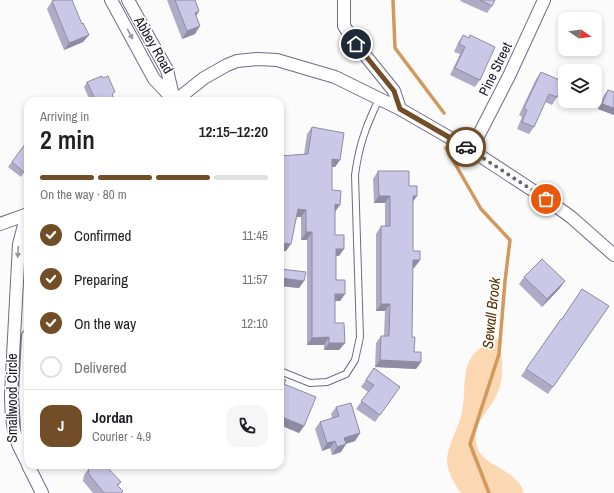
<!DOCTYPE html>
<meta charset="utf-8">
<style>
:root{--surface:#fff;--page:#f6f6f6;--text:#202124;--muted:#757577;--line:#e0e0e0;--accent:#714e27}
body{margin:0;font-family:"Archivo Narrow",sans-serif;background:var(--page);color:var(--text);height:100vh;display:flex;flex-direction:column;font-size:15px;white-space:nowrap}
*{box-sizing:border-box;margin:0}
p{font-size:13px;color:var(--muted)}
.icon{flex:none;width:22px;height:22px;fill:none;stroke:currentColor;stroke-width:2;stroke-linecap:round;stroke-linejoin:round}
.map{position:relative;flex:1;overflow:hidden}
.side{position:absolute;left:24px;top:97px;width:260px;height:372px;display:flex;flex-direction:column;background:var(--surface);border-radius:12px;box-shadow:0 2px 6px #0003}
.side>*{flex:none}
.needle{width:26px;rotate:103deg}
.fabs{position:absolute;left:558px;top:12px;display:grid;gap:8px}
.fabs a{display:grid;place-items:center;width:44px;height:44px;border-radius:8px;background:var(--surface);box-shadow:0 2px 6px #0003;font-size:20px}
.pin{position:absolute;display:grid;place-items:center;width:34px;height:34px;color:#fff;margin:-17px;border:2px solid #fff;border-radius:50%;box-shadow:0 1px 4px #0007}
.courier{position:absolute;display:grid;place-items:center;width:40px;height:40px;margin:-20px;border:3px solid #714e27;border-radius:50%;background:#fff;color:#222;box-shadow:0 1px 5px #0007}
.head em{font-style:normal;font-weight:600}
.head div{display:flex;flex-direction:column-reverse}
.head{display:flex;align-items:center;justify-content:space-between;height:68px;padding:0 16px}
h1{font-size:26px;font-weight:600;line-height:30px}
.bar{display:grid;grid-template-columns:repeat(4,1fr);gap:6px 4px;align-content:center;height:48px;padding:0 16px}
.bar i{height:5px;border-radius:3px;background:var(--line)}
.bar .current{background:var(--accent)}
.bar p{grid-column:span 4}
.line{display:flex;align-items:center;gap:10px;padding:0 16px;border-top:1px solid var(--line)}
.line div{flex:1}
.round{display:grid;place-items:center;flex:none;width:42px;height:42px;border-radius:12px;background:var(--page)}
ol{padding:0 16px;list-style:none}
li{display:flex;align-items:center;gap:12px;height:44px}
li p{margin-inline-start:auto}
li .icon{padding:4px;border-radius:50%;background:var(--accent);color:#fff;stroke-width:4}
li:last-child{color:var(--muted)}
li i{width:22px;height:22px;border:2px solid var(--line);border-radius:50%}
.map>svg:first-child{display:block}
.green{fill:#fbd7b2}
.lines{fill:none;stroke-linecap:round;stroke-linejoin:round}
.stream{stroke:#d1995c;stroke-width:3.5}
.lane-casing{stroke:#6f6b88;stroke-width:8}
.street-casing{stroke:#6f6b88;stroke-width:14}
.lane{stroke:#fff;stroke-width:6}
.street{stroke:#fff;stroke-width:12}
.wall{fill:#afabc7}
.shaded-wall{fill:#8e8ba2}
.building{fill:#cbc7e7;stroke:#8e8ba2}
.oneway{fill:#98979c}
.done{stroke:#69676f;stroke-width:4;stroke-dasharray:0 7.2}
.route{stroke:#714e27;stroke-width:5}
.labels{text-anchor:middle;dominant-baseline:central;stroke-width:3.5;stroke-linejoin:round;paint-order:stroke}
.street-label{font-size:14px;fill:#1a1824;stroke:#fff}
.water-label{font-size:15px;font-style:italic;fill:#573200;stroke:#fff}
</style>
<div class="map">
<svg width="614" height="493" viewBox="0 0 614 493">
<rect width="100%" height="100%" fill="#fbfbfb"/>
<path class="green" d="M497,339l2,1 1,3c2,16 4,31 -1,46 -6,21 -29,32 -22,58 6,20 39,21 47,46h-63c-7,-10 -14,-21 -14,-33 1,-16 10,-29 14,-44 5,-16 1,-41 8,-54 5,-12 16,-18 28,-23z"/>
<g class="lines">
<path class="stream" d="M393,0l2,48 49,65
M446,148l35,61 29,31 -5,41 -6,73 -29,90 19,49"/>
<g class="lane-casing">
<path id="lane" d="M280,371l30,12 17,-1 19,-8 9,-14 5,-23 -5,-162c4,-30 11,-49 24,-76"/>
</g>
<g class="street-casing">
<path id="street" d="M111,0l43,79 21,22
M128,0l39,70 7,30
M344,0v26l12,18 38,47 6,18
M175,101l29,-23 23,-13 10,-4 20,-2 20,1 58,17 65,32 71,41 75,49 25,18 43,38
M471,150l38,-74 35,-76
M27,214l-8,30 -8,150c0,17 1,34 7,50 3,7 7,14 10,20
M0,224l28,-10
M26,460l2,-14 -3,-52 3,-58
M28,465l14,28"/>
</g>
<use href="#lane" class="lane"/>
<use href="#street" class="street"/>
</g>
<path class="wall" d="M167,0h28l4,11 -3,5 -1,18 -13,5z
M461,0h34l-3,6 -5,7 -27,-12z
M52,1l37,34 -6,7 -19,8 -17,-41z
M463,35l6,3 1,-3 10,45 -5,7 -25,-12 10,-21 -6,-2 4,-9z
M541,72l16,25 -5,8 -7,-3 -11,25 -5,7 -12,-5 5,-12 -3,-2 17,-36z
M87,82l26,14 2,5h-25l-6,-14z
M608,90l6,2v23l-16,-6 6,-14z
M312,127l28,33 -5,7h-3v23l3,22v23l4,21h-3v24l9,14 -5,7h-5v22l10,20 -6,7h-15v-5h-17v-105h-6v-23h-4l-11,34h-2l-3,18 23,12 -5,7 -19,-2v-130l24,-2 3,-20z
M28,140v29l-1,-1 -6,9 -13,-10z
M378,171l31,15 4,17v48l7,9 -6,8h-2v69l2,15 7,10 -5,7 -41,-2 1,-24 5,-7h3l1,-25h-9v-77l5,-8h4v-23h-11l-1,-24z
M524,277l36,11 -18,19 -23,-23z
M582,289l27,17 -61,88 -27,-18 40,-57h1z
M374,368l26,19 -25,35 -19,-13 12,-17 -7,-5z
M280,378l4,6 20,42 -5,7 -19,-8z
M336,407l24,26 -5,8 -9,3 -5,8 -9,3 -2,-7 -8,3 -7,-22 5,-7 12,-4 -1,-4z
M89,468l32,14 -3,4 5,5 -1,2h-29l-10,-12 1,-6z"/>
<path class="shaded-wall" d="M199,11l-5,8 1,-6z
M200,26l-5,8 -13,5 5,-8z
M89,35l-6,7 -19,8 5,-7z
M602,104l12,4v7l-16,-6z
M332,159l8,1 -5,7 -8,-1z
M379,196h11l-5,7h-11z
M413,196h4l-5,7z
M335,204l5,1 -5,7h-5z
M298,209l8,1 -5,7h-8z
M306,232h6l-5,8h-6z
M285,243l6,1 -5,7 -6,-1z
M336,249h8l-5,7h-9z
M413,260h7l-6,8h-7z
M281,278l23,3 -5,7 -19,-2z
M565,281l-5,7 -18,19 5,-8z
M335,294h10l-5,7h-10z
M381,304h9l-5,7h-9z
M329,337l-5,8h-17l5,-7z
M329,343h16l-6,7h-15z
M380,360l41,2 -5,7 -41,-2z
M282,417l22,9 -5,7 -19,-8v-5z
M360,433l-5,8 -16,5 5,-8z
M335,441l-5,7 -8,3 5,-8z
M346,444l-5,8 -9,3 5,-8z"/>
<path class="building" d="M55,0h17l10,24 1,-1 6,12 -20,8 -17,-42z
M175,0h20l4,11 -4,2 5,13 -13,5z
M480,0h15l-3,6z
M463,35l6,3 1,-3 25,12 -15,33 -25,-12 10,-21 -6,-3z
M541,72l23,10 -7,15 -8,-3 -15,33 -12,-5 5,-12 -3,-2z
M102,76l1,2 5,-2 7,16 -3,2 3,7h-19l-9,-19z
M608,90l6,2v16l-12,-4z
M312,127l32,6 -4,27 -8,-1v31l9,1 -1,14 -5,-1v31h9v14h-8v31h9v14h-10v29h9l1,20h-16v-6l-17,1v-106h-6v-22l-8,-1 -7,35 -6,-1 -4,26 25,3 -2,9 -23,-3 -1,4v-126l28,-2z
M280,128l3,6 -3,2z
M28,140v26l-4,6 -12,-10z
M378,171h31v15h8v10h-4v55h7v9h-7l-1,77h3l-1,15h7v10l-41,-2 1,-24h8l1,-32h-9v-78h9v-30h-11z
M542,259l23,22 -18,18 -23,-22z
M582,289l27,17 -56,81 -27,-18 35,-50h1z
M374,368l26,19 -20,28 -19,-14 13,-16 -8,-5z
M280,378l6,2 -2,4 32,13 -12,29 -22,-9 1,-3 -3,-1z
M351,403l9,30 -16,5 2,6 -9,3 -2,-6 -8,2 -7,-21 19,-6 -3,-9z
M92,465h13l16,17 -4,3 6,6 -2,2h-17l-16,-20 1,-5z"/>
<defs><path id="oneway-solid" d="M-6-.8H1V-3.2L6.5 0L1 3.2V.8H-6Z"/></defs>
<g class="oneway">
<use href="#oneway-solid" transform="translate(130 34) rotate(62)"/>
<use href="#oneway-solid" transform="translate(18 252) rotate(93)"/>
</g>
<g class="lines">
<path class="done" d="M466,147l80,52"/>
<path class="route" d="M356,44l38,47 6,18 66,38"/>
</g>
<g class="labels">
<g class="street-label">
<text transform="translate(154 45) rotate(60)">Abbey Road</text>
<text transform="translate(495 69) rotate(-64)">Pine Street</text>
<text transform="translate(12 398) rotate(-90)">Smallwood Circle</text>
</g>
<g class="water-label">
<text transform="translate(491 313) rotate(-84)">Sewall Brook</text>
</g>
</g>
</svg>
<div class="fabs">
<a><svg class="needle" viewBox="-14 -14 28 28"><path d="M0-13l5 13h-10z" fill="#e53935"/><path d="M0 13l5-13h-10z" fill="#757577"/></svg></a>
<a><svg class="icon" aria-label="layers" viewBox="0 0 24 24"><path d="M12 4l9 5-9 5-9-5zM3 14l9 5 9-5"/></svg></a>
</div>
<div class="pin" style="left:546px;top:199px;background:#ea580c"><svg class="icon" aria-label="bag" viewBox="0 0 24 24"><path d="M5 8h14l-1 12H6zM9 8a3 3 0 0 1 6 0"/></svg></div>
<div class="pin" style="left:356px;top:44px;background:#1f2937"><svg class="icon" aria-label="home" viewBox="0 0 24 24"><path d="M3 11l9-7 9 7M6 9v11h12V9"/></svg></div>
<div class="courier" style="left:466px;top:147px"><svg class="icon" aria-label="car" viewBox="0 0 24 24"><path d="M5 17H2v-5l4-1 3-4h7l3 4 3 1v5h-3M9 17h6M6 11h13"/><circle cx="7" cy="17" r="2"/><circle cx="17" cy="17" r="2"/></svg></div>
<section class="side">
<div class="head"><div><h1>2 min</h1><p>Arriving in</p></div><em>12:15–12:20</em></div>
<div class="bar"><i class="current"></i><i class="current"></i><i class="current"></i><i></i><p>On the way · 80 m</p></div>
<ol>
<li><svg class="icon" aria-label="check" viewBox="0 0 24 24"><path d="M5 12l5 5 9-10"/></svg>Confirmed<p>11:45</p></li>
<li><svg class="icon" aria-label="check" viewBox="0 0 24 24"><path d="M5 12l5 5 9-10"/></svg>Preparing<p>11:57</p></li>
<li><svg class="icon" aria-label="check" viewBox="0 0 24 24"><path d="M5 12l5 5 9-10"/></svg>On the way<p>12:10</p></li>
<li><i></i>Delivered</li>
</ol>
<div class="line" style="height:72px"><b class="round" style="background:var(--accent);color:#fff">J</b><div><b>Jordan</b><p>Courier · 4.9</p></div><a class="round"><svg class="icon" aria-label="phone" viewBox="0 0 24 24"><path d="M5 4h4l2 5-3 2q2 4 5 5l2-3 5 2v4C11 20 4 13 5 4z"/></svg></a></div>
</section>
</div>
